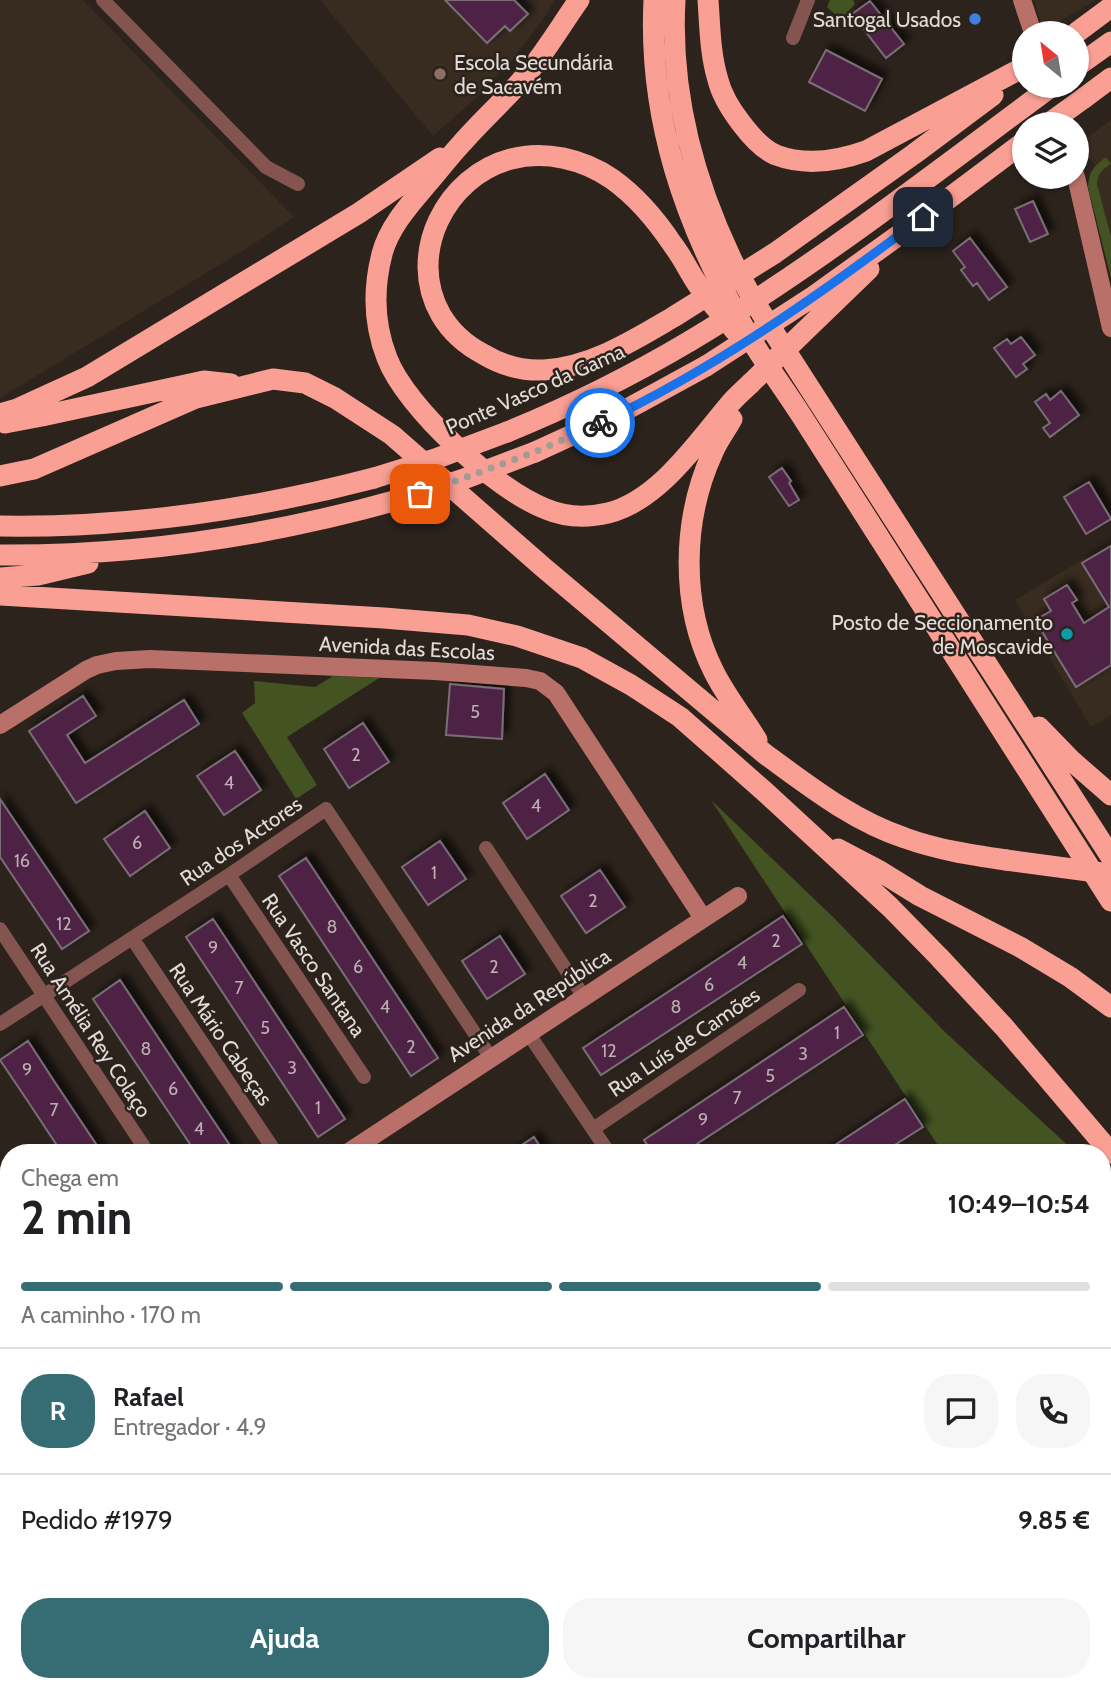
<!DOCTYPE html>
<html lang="pt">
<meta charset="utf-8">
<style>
:root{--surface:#fff;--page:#f6f6f6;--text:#202124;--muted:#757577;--line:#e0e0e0;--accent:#366d75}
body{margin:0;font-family:Cabin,sans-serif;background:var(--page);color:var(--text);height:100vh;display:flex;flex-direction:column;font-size:26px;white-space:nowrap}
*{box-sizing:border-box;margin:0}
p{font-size:23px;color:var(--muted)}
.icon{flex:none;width:38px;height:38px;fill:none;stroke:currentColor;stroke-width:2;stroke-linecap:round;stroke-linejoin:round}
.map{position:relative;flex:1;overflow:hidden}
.drawer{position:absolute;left:0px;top:1144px;width:1111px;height:548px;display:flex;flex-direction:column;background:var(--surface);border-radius:28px 28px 0 0;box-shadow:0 2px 5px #0004}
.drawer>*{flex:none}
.needle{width:46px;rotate:330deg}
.controls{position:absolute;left:1012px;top:21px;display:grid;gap:14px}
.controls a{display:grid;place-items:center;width:77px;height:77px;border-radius:50%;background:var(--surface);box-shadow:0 2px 5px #0004;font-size:35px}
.pin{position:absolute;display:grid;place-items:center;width:60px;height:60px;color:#fff;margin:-30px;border-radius:14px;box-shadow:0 4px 10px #0006}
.courier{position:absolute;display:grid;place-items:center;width:70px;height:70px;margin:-35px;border:5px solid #1a73e8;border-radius:50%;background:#fff;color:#222;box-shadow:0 2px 9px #0007}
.summary em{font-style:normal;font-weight:800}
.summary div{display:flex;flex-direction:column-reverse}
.summary{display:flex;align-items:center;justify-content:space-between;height:119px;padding:0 21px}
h1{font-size:46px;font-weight:800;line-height:52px}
.bar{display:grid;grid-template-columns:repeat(4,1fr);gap:10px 7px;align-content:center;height:84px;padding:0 21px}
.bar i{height:9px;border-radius:5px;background:var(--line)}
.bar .current{background:var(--accent)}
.bar p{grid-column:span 4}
.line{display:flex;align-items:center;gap:18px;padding:0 21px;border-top:2px solid var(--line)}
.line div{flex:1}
.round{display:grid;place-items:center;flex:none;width:74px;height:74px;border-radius:28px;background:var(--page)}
.cta{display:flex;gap:14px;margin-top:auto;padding:14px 21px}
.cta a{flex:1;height:80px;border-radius:28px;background:var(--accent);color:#fff;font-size:28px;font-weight:800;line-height:80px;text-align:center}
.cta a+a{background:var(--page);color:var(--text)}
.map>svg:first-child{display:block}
.built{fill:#382b20}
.green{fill:#435322}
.building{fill:#4d2344;stroke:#796e76;stroke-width:2;filter:url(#shadow)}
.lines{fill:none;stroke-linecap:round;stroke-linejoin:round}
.street{stroke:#845550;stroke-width:14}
.secondary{stroke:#b97068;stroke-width:18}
.primary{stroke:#e2847a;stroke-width:18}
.highway{stroke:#fa9f94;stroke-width:21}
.highway-bridge{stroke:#fa9f94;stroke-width:21}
.done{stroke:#a29b96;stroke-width:7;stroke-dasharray:0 12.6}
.route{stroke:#1a73e8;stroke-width:9}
.shop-dot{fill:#3f7fe0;stroke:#2c231c;stroke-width:2.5}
.education-dot{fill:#8d6e63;stroke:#2c231c;stroke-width:2.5}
.culture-dot{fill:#0f9aa8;stroke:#2c231c;stroke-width:2.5}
.labels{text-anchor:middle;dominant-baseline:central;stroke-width:5;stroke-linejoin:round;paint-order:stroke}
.number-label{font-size:18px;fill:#bdaeb2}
.poi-label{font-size:21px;fill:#e2dcd7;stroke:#2c231c;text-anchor:end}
.street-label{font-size:21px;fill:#e2dcd7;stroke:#2c231c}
</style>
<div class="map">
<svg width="1111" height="1692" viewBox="0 0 1111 1692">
<defs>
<filter id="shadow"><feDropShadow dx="6" dy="-6" stdDeviation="3.5" flood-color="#0009"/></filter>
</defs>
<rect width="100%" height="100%" fill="#2c231c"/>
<path class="built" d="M0,0h83l211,217 -53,35 -241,146z
M320,0h235l-13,21 -33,43 -35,36 -41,36z
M1034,0h62l-53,31z
M1111,120v158l-23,-91 2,-15 5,-7 -16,-21z
M1111,542v173l-20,12 -76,-127z
M1111,1318v40l-8,-13 -1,-23z"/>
<path class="green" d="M830,0h23l2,4 -14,16 -14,-13z
M1106,157l5,7c-9,6 -13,9 -14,20l14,53v41l-23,-91c1,-15 6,-21 18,-30z
M333,676l46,2 -92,59 30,48 -21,14 -54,-86 13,-10 -1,-22 61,6z
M711,800l122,117 113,116 130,120h-133z
M1102,1175l9,7v124l-8,5z
M1111,1631v61h-91l13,-8h69l1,-47z
M571,1684h63l-13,8h-48z"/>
<path class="building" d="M445,0h69l14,14 -18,17 -5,-5 -18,17z
M870,1l34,43 -18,14 -34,-44z
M826,50l56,29 -17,32 -56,-29z
M1033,201l15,33 -18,8 -15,-33z
M970,238l37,49 -18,13 -12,-17 -4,3 -12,-16 4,-3 -12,-16z
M1021,337l14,18 -12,9 4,5 -11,8 -22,-29 13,-9 4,5z
M1061,391l18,24 -29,22 -7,-9 7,-5 -15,-21 11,-8 4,6z
M782,468l9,13 -2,2 10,17 -10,6 -20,-29z
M1089,482l22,37 -25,15 -22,-37z
M1111,546v119l-35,22 -41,-67 16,-9 -7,-12 23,-14 10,15 -5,3 12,20 25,-16 -27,-44z
M450,684l54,5 -2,50 -56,-4z
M83,696l13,20 -29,19 18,28 99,-63 15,24 -123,79 -47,-72z
M363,723l26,39 -40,26 -25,-39z
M235,751l26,39 -37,25 -27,-39z
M545,774l24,36 -42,29 -24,-36z
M0,799l89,132 -27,18 -62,-92z
M145,811l25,37 -40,28 -26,-37z
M440,841l26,38 -38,26 -26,-38z
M306,858l132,200 -27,18 -132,-200z
M600,870l25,37 -39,26 -25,-37z
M783,916l19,28 -201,131 -18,-27z
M213,919l132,200 -27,18 -132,-200z
M500,936l25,38 -38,25 -25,-38z
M120,980l53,80 62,93h-39l-103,-154z
M844,1007l19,28 -180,118h-30l-9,-13z
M28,1041l26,40 48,72h-40l-35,-53 -27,-40z
M905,1099l18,28 -41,26h-59z
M534,1137l10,16h-34z"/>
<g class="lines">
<path class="street" d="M103,0l163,167 32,17
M793,38l15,-38
M486,848l98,149
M229,875l135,202
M0,929l148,224
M132,938l144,215
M0,1024l229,-149 97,-66 165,249
M528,1033l81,120
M593,1129l206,-139
M1102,1554l9,13
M1102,1626l9,-6
M831,1684l6,8
M1003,1692l12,-8"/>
<path class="secondary" d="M1022,0l11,33
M1076,177l35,151
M0,725l86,-55 11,-5 19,-4 34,-2 285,12 91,7 14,3 16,12 147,225
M347,1153l391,-257
M0,1383l9,-6
M1102,1452l9,-5
M740,1692l13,-8"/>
<path class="primary" d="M0,1176l9,13
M146,1684l6,8
M403,1692l6,-8"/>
<path class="highway" d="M579,0c-17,24 -33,51 -52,74 -20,24 -44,45 -65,69 -12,13 -23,27 -35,41 -17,20 -38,43 -45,70 -9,35 -8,71 5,104 19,50 109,132 159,151 19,8 41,9 62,4 50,-12 89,-70 121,-108 6,-8 15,-15 22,-22
M654,0c-6,119 31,223 89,326 17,31 39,59 58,89l310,486
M675,0c-5,89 18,178 56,258 9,19 20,38 31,56l349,543
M708,0c2,27 2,54 10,80 4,16 13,30 23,43 9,12 21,26 35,32 29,11 62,6 90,-4l158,-84
M1076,33l35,-26
M1076,67l35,-25
M1084,98l27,-20
M924,217l100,-75
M810,228l104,-74 79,-59
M675,316c-41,24 -83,51 -131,54 -22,1 -43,-5 -61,-16 -17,-9 -32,-22 -42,-39 -35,-61 5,-139 70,-156 34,-9 72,0 101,20 24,17 45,42 61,66 10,13 16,27 25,40 11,16 25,31 37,46
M0,414l17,-5 70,-32 272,-164 81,-55
M732,419c-6,11 -14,21 -19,33 -31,67 -33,153 1,220 12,24 29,45 43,68
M5,423l37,-7 162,-35 27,3
M507,432c64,-26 124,-56 183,-91
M535,452l85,-39 86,-47
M0,476l34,-7 162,-71 77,-19 32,4 30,15 57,37 152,133 221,186c44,32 88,67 140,84 33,12 67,17 101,22
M0,526c127,2 252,-16 374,-48
M0,555c137,1 270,-19 401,-56
M0,578l38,-3 50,-12
M0,595l384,23 84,7 49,11 65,22 49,27 49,32 84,74 126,116 49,50 65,70 107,126
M1039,727l33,34 39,34
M838,849l40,21 42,26 100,51 50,30 41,30"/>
<path class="highway-bridge" d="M1048,124l36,-26
M675,316l100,-63 35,-25
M690,341c127,-76 243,-167 362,-255
M706,366l108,-70 110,-79
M751,383l118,-114
M374,478l61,-19 72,-27
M401,499l60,-19 74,-28
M1006,860l105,14"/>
</g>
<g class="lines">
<path class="done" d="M420,494l115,-42 65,-29"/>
<path class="route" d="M600,423c116,-55 221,-129 323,-206"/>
</g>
<circle class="shop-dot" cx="975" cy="19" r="7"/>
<circle class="education-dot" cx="440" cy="74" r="7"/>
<circle class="culture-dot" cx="1067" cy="634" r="7"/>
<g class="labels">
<g class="number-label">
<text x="475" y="712">5</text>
<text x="356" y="755">2</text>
<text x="229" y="783">4</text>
<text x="536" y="806">4</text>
<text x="137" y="843">6</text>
<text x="22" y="861">16</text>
<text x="434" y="873">1</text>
<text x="593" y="901">2</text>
<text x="64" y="924">12</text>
<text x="332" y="927">8</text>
<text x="776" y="941">2</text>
<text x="213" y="948">9</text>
<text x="742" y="963">4</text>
<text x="358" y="967">6</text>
<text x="494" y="967">2</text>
<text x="709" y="985">6</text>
<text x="239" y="988">7</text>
<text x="385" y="1007">4</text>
<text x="676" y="1007">8</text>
<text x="265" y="1028">5</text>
<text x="837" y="1033">1</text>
<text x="411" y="1047">2</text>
<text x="146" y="1049">8</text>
<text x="609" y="1051">12</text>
<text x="803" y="1054">3</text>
<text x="292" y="1068">3</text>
<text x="27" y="1070">9</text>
<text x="770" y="1076">5</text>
<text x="173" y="1089">6</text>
<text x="737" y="1098">7</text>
<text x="318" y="1108">1</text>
<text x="54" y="1110">7</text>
<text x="703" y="1120">9</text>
<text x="199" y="1129">4</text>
</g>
<g class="poi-label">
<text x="961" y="19">Santogal Usados</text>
<text x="454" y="62" text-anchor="start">Escola Secundária<tspan x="454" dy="24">de Sacavém</tspan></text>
<text x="1053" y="622">Posto de Seccionamento<tspan x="1053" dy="24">de Moscavide</tspan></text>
</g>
<g class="street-label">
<text transform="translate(535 389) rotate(-24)">Ponte Vasco da Gama</text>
<text transform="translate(407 648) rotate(3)">Avenida das Escolas</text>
<text transform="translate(241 841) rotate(-34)">Rua dos Actores</text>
<text transform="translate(314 965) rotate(56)">Rua Vasco Santana</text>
<text transform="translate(529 1005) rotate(-33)">Avenida da República</text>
<text transform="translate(91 1030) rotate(57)">Rua Amélia Rey Colaço</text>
<text transform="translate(221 1034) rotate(56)">Rua Mário Cabeças</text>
<text transform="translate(684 1042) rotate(-34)">Rua Luís de Camões</text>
</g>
</g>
</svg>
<div class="controls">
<a><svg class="needle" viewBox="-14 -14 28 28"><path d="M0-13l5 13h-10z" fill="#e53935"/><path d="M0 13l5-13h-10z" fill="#757577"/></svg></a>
<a><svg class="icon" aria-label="layers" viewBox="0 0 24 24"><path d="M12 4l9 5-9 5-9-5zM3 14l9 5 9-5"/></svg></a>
</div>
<div class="pin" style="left:420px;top:494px;background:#ea580c"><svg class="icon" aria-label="bag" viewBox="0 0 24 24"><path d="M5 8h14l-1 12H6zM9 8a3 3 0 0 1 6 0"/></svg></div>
<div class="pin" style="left:923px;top:217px;background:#1f2937"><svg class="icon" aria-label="home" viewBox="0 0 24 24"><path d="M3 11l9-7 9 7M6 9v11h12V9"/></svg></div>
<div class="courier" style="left:600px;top:423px"><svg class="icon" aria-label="bike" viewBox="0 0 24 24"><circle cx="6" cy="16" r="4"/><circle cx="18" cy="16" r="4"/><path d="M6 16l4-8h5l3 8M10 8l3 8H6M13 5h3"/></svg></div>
<section class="drawer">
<div class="summary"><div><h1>2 min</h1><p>Chega em</p></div><em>10:49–10:54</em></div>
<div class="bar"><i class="current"></i><i class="current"></i><i class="current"></i><i></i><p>A caminho · 170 m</p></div>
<div class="line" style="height:126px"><b class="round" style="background:var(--accent);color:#fff">R</b><div><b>Rafael</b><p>Entregador · 4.9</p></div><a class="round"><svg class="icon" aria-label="chat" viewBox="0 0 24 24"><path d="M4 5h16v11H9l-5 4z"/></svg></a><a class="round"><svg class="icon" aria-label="phone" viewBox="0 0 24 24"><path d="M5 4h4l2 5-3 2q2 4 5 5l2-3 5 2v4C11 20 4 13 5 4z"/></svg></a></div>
<div class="line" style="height:91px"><div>Pedido #1979</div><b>9.85 €</b></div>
<div class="cta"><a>Ajuda</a><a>Compartilhar</a></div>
</section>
</div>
